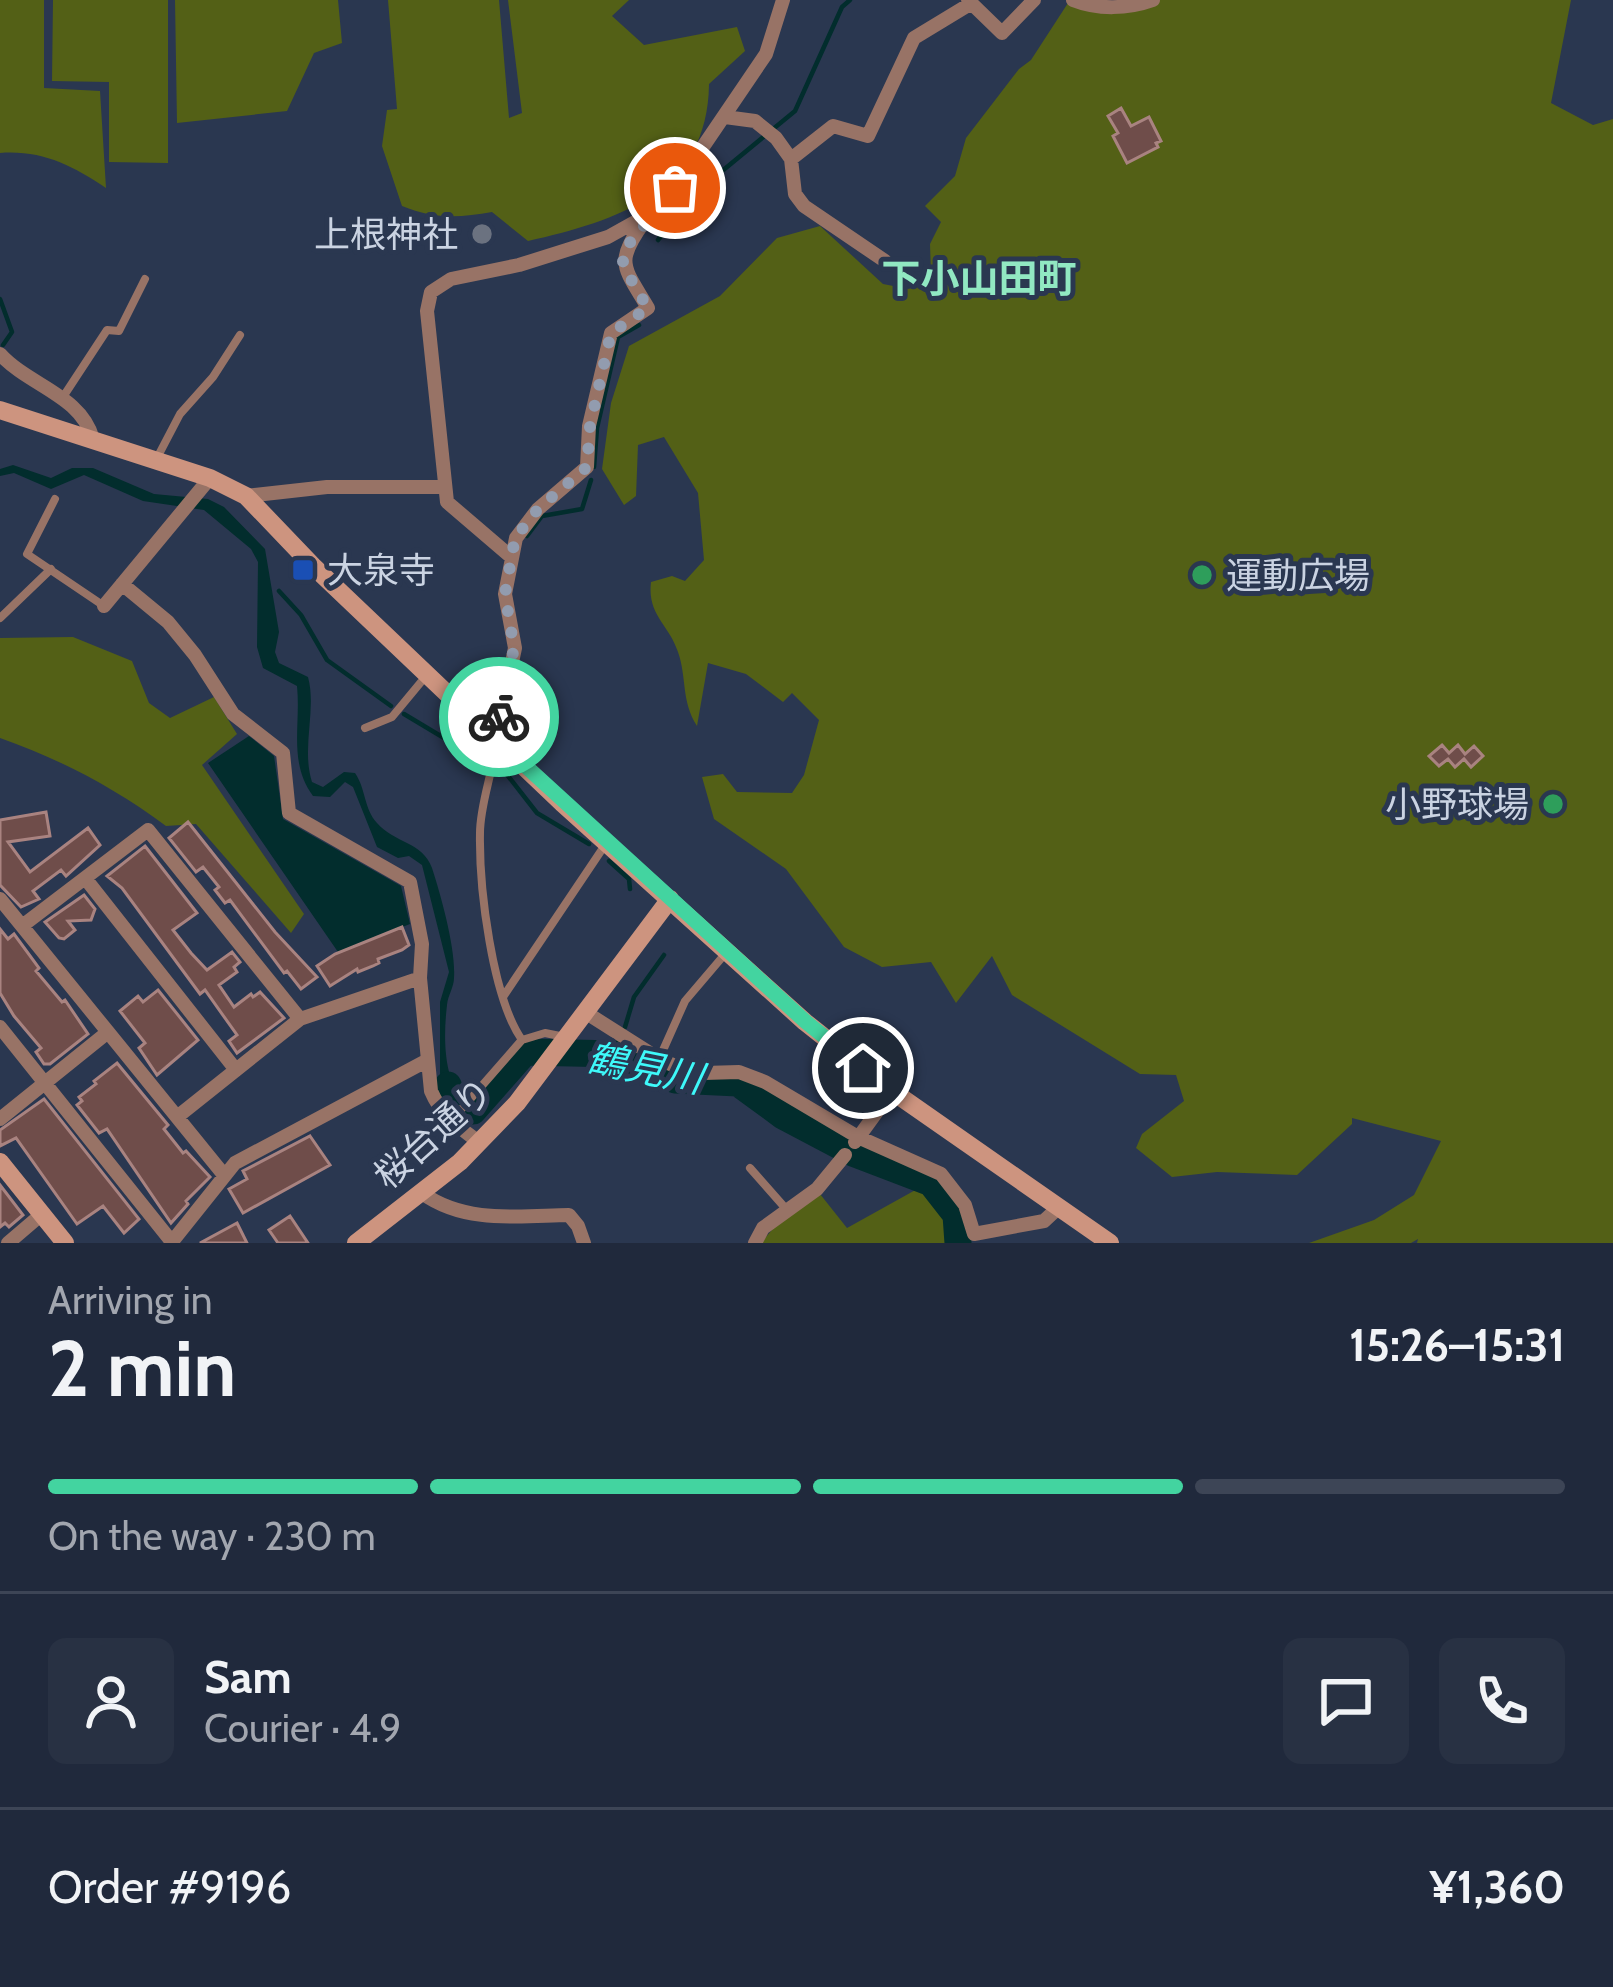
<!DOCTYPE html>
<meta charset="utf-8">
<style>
:root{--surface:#20293c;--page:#283143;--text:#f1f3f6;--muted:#a2a6af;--line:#3d4556;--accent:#43d4a0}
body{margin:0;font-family:Cabin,"Noto Sans JP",sans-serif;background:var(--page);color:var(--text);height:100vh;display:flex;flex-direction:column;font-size:45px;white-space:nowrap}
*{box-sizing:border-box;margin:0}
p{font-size:39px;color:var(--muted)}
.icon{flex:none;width:66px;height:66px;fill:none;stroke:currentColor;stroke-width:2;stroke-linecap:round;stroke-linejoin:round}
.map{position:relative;height:1243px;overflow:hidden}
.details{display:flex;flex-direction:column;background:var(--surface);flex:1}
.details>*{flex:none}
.pin{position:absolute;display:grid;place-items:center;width:102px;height:102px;color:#fff;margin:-51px;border:6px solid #fff;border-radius:50%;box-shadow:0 3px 12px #0007}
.courier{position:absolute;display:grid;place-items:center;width:120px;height:120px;margin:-60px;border:9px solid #43d4a0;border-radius:50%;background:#fff;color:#222;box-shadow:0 3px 15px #0007}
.summary em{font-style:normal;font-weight:800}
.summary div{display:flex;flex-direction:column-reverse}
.summary{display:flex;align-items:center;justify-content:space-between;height:204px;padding:0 48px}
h1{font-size:78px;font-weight:800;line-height:90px}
.bar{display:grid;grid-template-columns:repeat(4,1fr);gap:18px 12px;align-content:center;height:144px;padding:0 48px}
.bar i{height:15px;border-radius:9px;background:var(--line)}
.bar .selected{background:var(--accent)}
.bar p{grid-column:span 4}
.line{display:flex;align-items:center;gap:30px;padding:0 48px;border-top:3px solid var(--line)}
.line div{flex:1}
.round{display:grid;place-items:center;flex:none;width:126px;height:126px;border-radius:18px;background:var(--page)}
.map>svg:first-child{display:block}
.green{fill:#536016}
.water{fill:#022d2d}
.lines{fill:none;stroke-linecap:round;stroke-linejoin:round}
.stream{stroke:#022d2d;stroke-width:4.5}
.river{stroke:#022d2d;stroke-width:27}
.building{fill:#6f4d4a;stroke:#a98380;stroke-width:3}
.lane{stroke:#987366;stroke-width:8}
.street{stroke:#987366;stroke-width:14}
.secondary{stroke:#cd947f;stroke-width:18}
.done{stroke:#929caf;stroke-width:12;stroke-dasharray:0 21.6}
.route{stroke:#43d4a0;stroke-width:15}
.worship-dot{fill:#6b7280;stroke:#2a3750;stroke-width:4.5}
.transit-dot{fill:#1a4fb4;stroke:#2a3750;stroke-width:4.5}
.leisure-dot{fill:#2e9e5b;stroke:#2a3750;stroke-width:4.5}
.labels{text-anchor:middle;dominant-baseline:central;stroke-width:10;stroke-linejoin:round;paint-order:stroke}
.poi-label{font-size:36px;fill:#cad3e2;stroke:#2a3750;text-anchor:end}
.street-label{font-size:36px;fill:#cad3e2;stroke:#2a3750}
.neighbourhood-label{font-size:39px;font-weight:bold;fill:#91e8c2;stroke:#2a3750}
.water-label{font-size:39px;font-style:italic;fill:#3ef9fa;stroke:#2a3750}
</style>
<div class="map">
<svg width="1613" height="1243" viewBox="0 0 1613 1243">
<rect width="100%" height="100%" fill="#2a3750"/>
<path class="green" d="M0,0h44v88l56,3 6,97c-35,-23 -64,-38 -106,-35z
M53,0h115v163l-59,-1v-80l-57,-1z
M175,0h163l4,43 -28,10 -27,58 -110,12z
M388,0h111l10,118 13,-5 -14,-113h121l-17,16 32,29 93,-18 8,24 -36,33c-1,108 -92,137 -181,157l-36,-29c-33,6 -58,7 -90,-6l-20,-60 5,-36 10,-1z
M1160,0h411l-20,103 42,22 20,-6v1124h-196l1,-4 -7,4h-102l65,-23 40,-25 27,-54 -89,-23v6l-55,51 -80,-3 -45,5 -36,-29 6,-14 42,-33 -8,-26 -36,-1 -128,-79 -20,-39 -36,47 -25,-41 -49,5 -38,-20 -58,-78 -72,-50 -12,-42 21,-3 14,18 55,1 12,-18 15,-55 -27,-27 -9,9 -37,-28 -38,-11 -11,63c-16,-25 -10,-48 -19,-74 -9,-28 -31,-37 -27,-70l21,-6 13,5 19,-21 -6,-67 -34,-56 -26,8 -2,51 -12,9 -22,-36 9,-66 18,-57 91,-50 57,-58 43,-12 63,58 26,5 22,-15 -1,-30 11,-22 -16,-16 30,-30 11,-38 53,-69 12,-9 37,-57 70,5z
M73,637l59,24 17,42 21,15 44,-21 23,37 -35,31 102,149 -13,19 -95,-109 -30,2c-51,-38 -106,-67 -166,-88v-100z
M919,1188c19,12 30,32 26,55h-184l15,-18 44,-31 27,34z"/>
<path class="water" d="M13,465l38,13 21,-10h21l61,26 54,5 16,8 41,42 14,83 -4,20 4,11 29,14c9,33 -7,70 4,105l11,5 21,-15 11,1c11,16 9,36 22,50 17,20 46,19 55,45 9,28 24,81 22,110 0,9 -6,17 -7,27 -4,34 -4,81 23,104l-6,8 -20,-21 -4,-23v-71l9,-30 -27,-107 -13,-9 -11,2 -21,-11 -24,-60 -8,-5 -15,15 -17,-1c-25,-34 -12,-71 -16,-110l-34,-18 -6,-21 1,-85 -7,-13 -47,-39 -61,-9 -59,-26 -33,14 -37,-16 -14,3v-7z
M249,736l25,20 9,63 118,67 9,38 -72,28 -130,-189z"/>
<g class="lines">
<path class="stream" d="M658,240l35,-45 102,-84 47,-104 8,-7
M0,299l12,33 -9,13
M594,467l3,-39 21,-91 21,-12
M527,536l15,-20 40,-7 9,-29
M279,591l22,24 26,45 64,46
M404,714l85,51
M501,767l36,46 52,31
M609,861l20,18 1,10
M625,1027l9,-30 30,-42
M618,1054l1,-6"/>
<path class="river" d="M448,1085l7,17 11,10 7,-1 52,-59 93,2 57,26 63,3 45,33 72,38 76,29 25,32 2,28"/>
</g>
<path class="building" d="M1121,108l10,18 18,-9 12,24 -5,2 2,4 -31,16 -14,-27 5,-3 -10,-17z
M1442,745l7,8 9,-8 7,9 9,-8 9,10 -12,11 -7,-8 -9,8 -7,-8 -9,7 -10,-10z
M46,812l4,24 -42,6 22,30 58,-44 12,17 -34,31 -5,-6 -28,21 6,8 -18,8 -21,-22v-65z
M188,822l87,110 42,45 -16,12 -14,-18 -3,2 -54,-73 -5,3 -10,-13 4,-3 -16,-20 -7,5 -27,-34z
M145,846l52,67 -24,17 18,23 16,17 25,-18 8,10 -6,5 3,5 -18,13 15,22 17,-13 2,3 7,-5 24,26 -47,35 -8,-12 8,-6 -32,-45 -5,4 -78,-106 -15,-12z
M84,895l11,14 -4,11 -23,1 7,9 -11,9 -5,-1 -14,-16z
M402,927l7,18 -7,5 -24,9 1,4 -6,3 -15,6 -1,-3 -27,17 -13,-20 18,-12z
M0,929l8,10 6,-5 25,34 -3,3 26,31 3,-2 23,34 -38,30h-6l-8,-12 5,-4 -27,-32 -14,-23z
M158,990l40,50 -41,35 -18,-27 6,-5 -25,-32 18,-15 5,6z
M117,1063l51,62 -4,4 19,24 3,-2 24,26 -24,24 2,3 -17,19 -64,-94 -8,4 -22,-28 5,-4 -3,-4 17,-13 -2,-3z
M44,1099l95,120 -15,14 -21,-27 -26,18 -61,-86 -16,8v-16z
M310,1136l20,29 -87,48 -14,-24 18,-10 -4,-8z
M0,1185l23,30 -14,12 -4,-4 -5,4z
M290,1216l18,27h-30l-9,-13z
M237,1223l10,20h-47z"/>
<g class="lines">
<path class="lane" d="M63,397l44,-67 12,1 26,-52
M157,458l23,-44 33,-37 27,-42
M55,499l-28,55 77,52
M0,618l51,-49
M365,728l27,-11 34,-41
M496,742c-3,31 -16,62 -16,91 -1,54 12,164 42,207l23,-7 20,4
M503,997l102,-152
M660,1057l25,-56 40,-47
M452,1120l69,-79
M750,1168l37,42"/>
<path class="street" d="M968,0l34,33 32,-33
M1073,0c25,10 55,9 80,0
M725,117l30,4 21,17 15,21 4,35 9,12 81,55
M791,159l42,-33 35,10 46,-98 56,-34
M0,354c29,32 81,41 93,85
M246,496l81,-9h117
M510,556l-63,-54 -20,-191 4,-19 20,-13 68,-14 89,-28 43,-24 24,-25 91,-134 17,-54
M122,584l46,38 27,33 38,59 50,39 6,60 121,69 12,62 -2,34
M104,606l106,-128
M496,739l19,-91 -10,-54 11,-56 22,-29 49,-42 2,-41 22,-93 37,-25c-24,-41 -34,-45 -4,-86
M85,878l151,192
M0,899l108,133 -108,87
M22,926l126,-96 152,189
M585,1012l74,47 23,10 22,4 35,-1 26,10 93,55 83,37 24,31 9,29 70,-13 14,-13
M0,1027l172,215
M108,1032l116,143
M177,1117l123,-98 120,-41 11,113c10,24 28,36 49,52
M855,1142l37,-51
M422,1193c43,31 96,23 147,22l9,11 6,17
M8,1243l34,-29
M171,1243l64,-80 193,-103
M755,1243l8,-15 54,-39 28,-34"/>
<path class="secondary" d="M0,410l210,68 36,18 67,70 249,237 243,219 87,69 218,152
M0,1162l65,81
M356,1243l104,-81 57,-59 153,-204"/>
</g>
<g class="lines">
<path class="done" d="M499,717l15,-69 -9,-54 10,-56 23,-29 49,-42 3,-41 21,-93 37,-25 -25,-42v-15l52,-63"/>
<path class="route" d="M499,717l-3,22 310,283 57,46"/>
</g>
<circle class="worship-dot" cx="482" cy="234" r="12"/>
<rect class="transit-dot" x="291" y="558" width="24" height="24" rx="6"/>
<g class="leisure-dot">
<circle cx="1202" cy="575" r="12"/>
<circle cx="1553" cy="804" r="12"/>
</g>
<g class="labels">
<g class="poi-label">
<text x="458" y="234">上根神社</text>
<text x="327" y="570" text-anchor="start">大泉寺</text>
<text x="1226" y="575" text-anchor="start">運動広場</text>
<text x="1529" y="804">小野球場</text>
</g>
<g class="street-label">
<text transform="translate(433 1133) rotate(-42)">桜台通り</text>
</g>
<g class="neighbourhood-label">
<text x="979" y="278">下小山田町</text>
</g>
<g class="water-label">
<text transform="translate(645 1068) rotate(11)">鶴見川</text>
</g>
</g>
</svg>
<div class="pin" style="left:675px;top:188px;background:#ea580c"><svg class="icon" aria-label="bag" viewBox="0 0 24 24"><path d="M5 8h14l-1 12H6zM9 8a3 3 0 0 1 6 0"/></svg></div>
<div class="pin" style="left:863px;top:1068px;background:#1f2937"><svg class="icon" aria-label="home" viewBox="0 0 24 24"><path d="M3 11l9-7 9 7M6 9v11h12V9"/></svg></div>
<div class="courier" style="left:499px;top:717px"><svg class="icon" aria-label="bike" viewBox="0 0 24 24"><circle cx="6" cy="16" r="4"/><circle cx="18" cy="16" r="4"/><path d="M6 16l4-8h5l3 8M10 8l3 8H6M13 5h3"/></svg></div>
</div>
<section class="details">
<div class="summary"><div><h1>2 min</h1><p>Arriving in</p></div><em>15:26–15:31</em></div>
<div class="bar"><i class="selected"></i><i class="selected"></i><i class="selected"></i><i></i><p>On the way · 230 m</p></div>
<div class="line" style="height:216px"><a class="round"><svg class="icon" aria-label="person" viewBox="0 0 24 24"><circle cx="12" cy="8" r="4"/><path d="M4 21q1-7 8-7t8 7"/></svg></a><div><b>Sam</b><p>Courier · 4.9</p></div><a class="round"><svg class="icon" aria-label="chat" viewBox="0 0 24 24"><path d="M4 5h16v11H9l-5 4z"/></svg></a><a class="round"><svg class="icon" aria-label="phone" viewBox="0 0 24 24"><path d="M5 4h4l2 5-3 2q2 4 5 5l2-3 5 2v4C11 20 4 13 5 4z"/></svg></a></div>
<div class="line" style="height:156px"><div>Order #9196</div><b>¥1,360</b></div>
</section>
